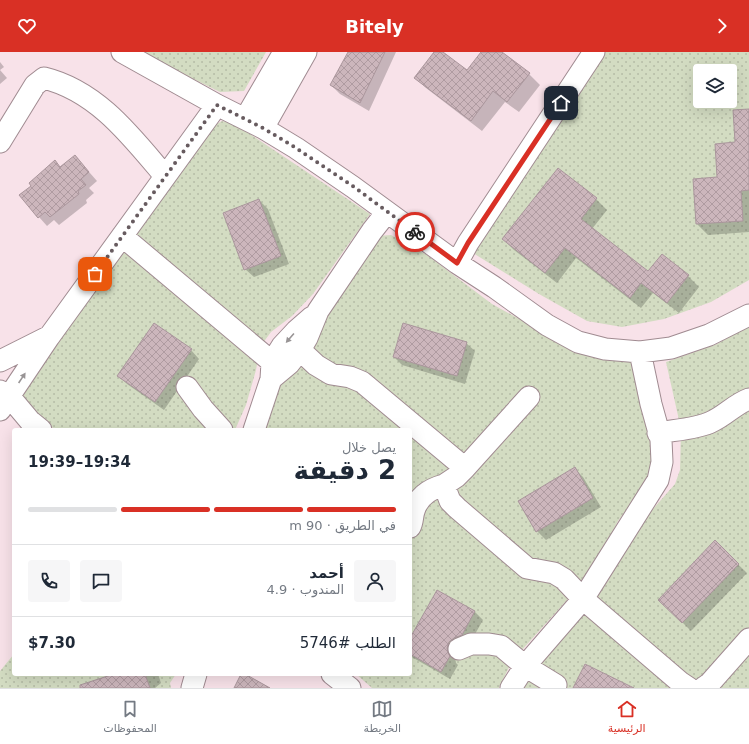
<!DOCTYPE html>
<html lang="ar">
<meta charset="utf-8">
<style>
:root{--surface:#fff;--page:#f6f6f7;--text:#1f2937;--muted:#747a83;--line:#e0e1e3;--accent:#d93025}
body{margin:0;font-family:"DejaVu Sans","Noto Naskh Arabic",sans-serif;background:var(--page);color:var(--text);direction:rtl;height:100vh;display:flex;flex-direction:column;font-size:15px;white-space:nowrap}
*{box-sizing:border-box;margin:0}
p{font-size:13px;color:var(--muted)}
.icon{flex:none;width:22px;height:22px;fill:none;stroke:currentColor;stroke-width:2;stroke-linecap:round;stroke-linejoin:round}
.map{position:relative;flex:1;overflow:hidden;direction:ltr}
.sheet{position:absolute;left:12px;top:376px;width:400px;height:248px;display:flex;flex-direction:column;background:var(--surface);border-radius:4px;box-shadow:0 4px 16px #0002;direction:rtl}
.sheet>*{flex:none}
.tools{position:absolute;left:693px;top:12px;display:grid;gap:8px}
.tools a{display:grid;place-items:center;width:44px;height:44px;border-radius:4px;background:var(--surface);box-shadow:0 4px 16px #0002;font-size:20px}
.pin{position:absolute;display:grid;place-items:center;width:34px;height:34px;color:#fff;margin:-17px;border-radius:8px;box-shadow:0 2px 6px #0006}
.courier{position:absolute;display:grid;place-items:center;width:40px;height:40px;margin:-20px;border:3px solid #d93025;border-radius:50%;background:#fff;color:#222;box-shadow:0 1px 5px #0007}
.headline em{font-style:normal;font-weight:700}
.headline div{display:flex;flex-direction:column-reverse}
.headline{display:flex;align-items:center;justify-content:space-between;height:68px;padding:0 16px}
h1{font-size:26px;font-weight:700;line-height:30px}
.bar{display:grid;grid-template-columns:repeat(4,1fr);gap:6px 4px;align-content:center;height:48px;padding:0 16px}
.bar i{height:5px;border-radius:3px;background:var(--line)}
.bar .on{background:var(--accent)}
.bar p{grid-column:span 4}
.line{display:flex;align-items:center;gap:10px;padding:0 16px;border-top:1px solid var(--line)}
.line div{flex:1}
.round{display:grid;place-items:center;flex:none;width:42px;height:42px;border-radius:4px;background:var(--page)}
header{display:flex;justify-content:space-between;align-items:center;height:52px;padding:0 16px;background:var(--accent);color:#fff;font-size:18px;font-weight:700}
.tab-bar{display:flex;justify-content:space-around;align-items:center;height:56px;border-top:1px solid var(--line);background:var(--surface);font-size:11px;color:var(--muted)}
.tab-bar a{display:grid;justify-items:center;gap:2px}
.tab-bar .on{color:var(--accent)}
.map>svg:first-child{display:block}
.garden{fill:url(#garden-dots);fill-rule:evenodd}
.shadow{fill:#0003}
.building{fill:url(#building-cross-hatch);stroke:#aa969c}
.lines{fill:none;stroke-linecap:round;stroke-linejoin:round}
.minor-casing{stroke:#a08b91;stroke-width:23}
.minor{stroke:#fff;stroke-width:21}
.oneway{fill:#989495}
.done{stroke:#675b5f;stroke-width:4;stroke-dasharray:0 7.2}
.route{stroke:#d93025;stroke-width:5}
</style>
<header><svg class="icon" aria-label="forward" viewBox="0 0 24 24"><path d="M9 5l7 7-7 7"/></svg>Bitely<svg class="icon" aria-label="heart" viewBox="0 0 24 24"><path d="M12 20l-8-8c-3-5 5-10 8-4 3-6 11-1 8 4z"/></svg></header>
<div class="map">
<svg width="749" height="636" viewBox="0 0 749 636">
<defs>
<pattern id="garden-dots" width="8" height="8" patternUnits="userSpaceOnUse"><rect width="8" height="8" fill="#d3dcc2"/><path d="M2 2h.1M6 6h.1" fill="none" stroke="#b5bca6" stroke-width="1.8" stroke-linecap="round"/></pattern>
<pattern id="building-cross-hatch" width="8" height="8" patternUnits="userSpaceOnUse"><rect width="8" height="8" fill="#ccb6bc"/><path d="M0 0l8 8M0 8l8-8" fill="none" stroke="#af9ba1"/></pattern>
</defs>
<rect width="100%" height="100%" fill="#f8e2e9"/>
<path class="garden" d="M138,0h128l-22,39 -24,1z
M603,0h146v228l-38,22 -47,17 -42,8 -35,-6 -48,-27 -66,-41zM700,19h30v30h-30z
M222,69l13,3 135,90 -57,80 -21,22 -21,16 -11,15 -4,23 -10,35 -11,25h-179l-37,-27 3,-19 186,-255z
M391,183l36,20 65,49 49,27 96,25 20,85 -3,38 -24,26 -12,16 -21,42 -29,36 -56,62 -13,27h-127l-16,-14h54v-244h-155l22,-44 101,-150z
M749,273v363h-227l86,-107 13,-28 17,-27 37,-42 5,-14 1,-41 -15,-67 51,-18z
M14,602v20h162l-6,9 1,5h-171v-17z"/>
<path class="shadow" d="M349,0h47l-27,59 -29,-17 -9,-9z
M435,0h7l25,20 15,-20h18l29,22 11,11 -21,27 -14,-10 -23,29 -56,-43 -11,-11z
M0,10l4,5 -4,3 7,8 -7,6z
M749,58v122l-41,3 -11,-11 -3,-44 24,-2 18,-35z
M75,104l22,25 -8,7 5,5 -8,7 1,3 -28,22 -5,-5 -7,6 -8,-9 -7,-31 23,-24 6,6z
M558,117l38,30 11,11 -15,19 57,44 39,3 11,11 -20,26 -26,-20 -12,15 -65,-50 -19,25 -43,-33 -11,-11z
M259,148l9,9 21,55 -35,13 -9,-8z
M466,291l9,8 -10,33 -63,-19 -8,-8z
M191,298l8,9 -35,51 -37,-26 -8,-8z
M574,416l9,9 18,30 -55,33 -9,-9 -18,-30z
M715,490l32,31 -56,58 -31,-31z
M437,539l38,21 8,8 -13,23 -15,14 1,6 2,2 -8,14 -40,-23v-16z
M118,622h40l3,9 -6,5h-60z"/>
<path class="building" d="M348,0h37l-25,51 -30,-18z
M434,0h9l24,18 14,-18h21l28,21 -23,29 -14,-11 -22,30 -57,-43z
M749,57v81l-8,1 2,30 -47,3 -3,-45 24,-2 -2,-33 20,-2 -2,-32z
M75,103l14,17 -8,7 5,6 -8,6 1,3 -29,23 -5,-5 -7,6 -19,-23 12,-9 -2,-3 26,-23 5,7z
M558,116l39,30 -16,21 67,52 14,-17 27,21 -22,28 -26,-20 -11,15 -65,-50 -20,25 -43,-34z
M259,147l22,57 -37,14 -21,-57z
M154,271l38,26 -37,53 -38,-26z
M403,271l64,19 -10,34 -64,-19z
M575,415l18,31 -57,34 -18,-31z
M715,488l24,24 -57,59 -24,-23z
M437,538l38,21 -13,24 -8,3 -5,4 -2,6 1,5 2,3 -9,16 -31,-18v-16z
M585,612l49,24h-61z
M114,622h31l5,14h-70v-3z
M241,622h4l25,14h-36z"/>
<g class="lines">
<g class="minor-casing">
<path id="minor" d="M122,0l95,53 46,23 33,20 57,39 104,76 37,24 53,38 31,17 27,7 35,3 31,-4 38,-13 40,-20
M245,67l39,-67
M263,76l43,-76
M0,90l35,-57 9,-7c53,13 87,58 120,97
M122,184l150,126
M457,211l11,-20 126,-191
M300,298l16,15 15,9 19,3 12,5 103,86
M0,309l48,-24
M271,327l18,-15 11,-14 7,-12 11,-27 54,-80 15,-19
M187,335l16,22 19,21
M0,339l9,5 21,25 11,9
M529,345l-64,71 -9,9 -12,8 6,16 7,7 70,60 27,5 10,6 19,20 97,83 9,6
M0,358l49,-73 168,-232
M254,378l17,-51 1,-17 10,-16 14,-15 16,-14
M658,381c16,-3 39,-4 53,-11 14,-6 24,-18 38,-23
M410,475c3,-5 2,-10 4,-16 4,-14 15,-22 30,-26
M459,597l12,-5h18l12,2 24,20 31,19
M332,622l18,14
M192,636l4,-14
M511,636l14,-22 58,-67 75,-119 4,-18 -1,-22 -10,-36 -11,-52
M703,636l7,-5 39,-44"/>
</g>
<use href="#minor" class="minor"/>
</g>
<defs><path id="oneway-solid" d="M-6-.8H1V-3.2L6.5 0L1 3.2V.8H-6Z"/></defs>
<g class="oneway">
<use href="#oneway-solid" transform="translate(290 286) rotate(131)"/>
<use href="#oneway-solid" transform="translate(22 326) rotate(-56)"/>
</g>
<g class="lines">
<path class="done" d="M95,222l122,-169 46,23 33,20 58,39 61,45"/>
<path class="route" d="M415,180l42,31 11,-20 93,-140"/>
</g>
</svg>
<div class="tools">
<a><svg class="icon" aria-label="layers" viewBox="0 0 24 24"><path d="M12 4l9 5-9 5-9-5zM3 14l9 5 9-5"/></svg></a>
</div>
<div class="pin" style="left:95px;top:222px;background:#ea580c"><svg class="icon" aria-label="bag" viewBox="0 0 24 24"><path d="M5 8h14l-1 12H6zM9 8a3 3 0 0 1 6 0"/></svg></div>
<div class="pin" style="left:561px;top:51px;background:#1f2937"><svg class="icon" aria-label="home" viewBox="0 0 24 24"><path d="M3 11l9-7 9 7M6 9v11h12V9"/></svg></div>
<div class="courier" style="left:415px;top:180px"><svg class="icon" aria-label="bike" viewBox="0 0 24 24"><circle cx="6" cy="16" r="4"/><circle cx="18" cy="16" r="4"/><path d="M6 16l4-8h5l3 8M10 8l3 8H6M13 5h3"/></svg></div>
<section class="sheet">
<div class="headline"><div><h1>2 دقيقة</h1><p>يصل خلال</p></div><em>19:34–19:39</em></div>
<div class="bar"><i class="on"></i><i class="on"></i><i class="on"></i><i></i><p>في الطريق · 90 m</p></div>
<div class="line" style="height:72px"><a class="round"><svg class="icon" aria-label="person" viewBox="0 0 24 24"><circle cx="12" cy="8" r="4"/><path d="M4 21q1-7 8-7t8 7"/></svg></a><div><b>أحمد</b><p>المندوب · 4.9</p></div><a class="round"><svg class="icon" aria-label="chat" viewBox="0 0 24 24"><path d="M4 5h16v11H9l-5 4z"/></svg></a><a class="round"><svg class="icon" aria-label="phone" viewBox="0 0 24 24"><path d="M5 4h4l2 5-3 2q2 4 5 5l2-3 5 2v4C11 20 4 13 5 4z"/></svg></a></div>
<div class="line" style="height:52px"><div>الطلب #5746</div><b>$7.30</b></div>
</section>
</div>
<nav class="tab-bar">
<a class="on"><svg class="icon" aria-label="home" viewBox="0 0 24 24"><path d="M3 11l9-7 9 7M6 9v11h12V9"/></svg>الرئيسية</a>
<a><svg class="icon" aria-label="map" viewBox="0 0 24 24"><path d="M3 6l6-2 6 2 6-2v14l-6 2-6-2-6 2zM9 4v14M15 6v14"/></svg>الخريطة</a>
<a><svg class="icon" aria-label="saved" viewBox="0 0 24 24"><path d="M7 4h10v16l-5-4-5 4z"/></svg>المحفوظات</a>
</nav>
